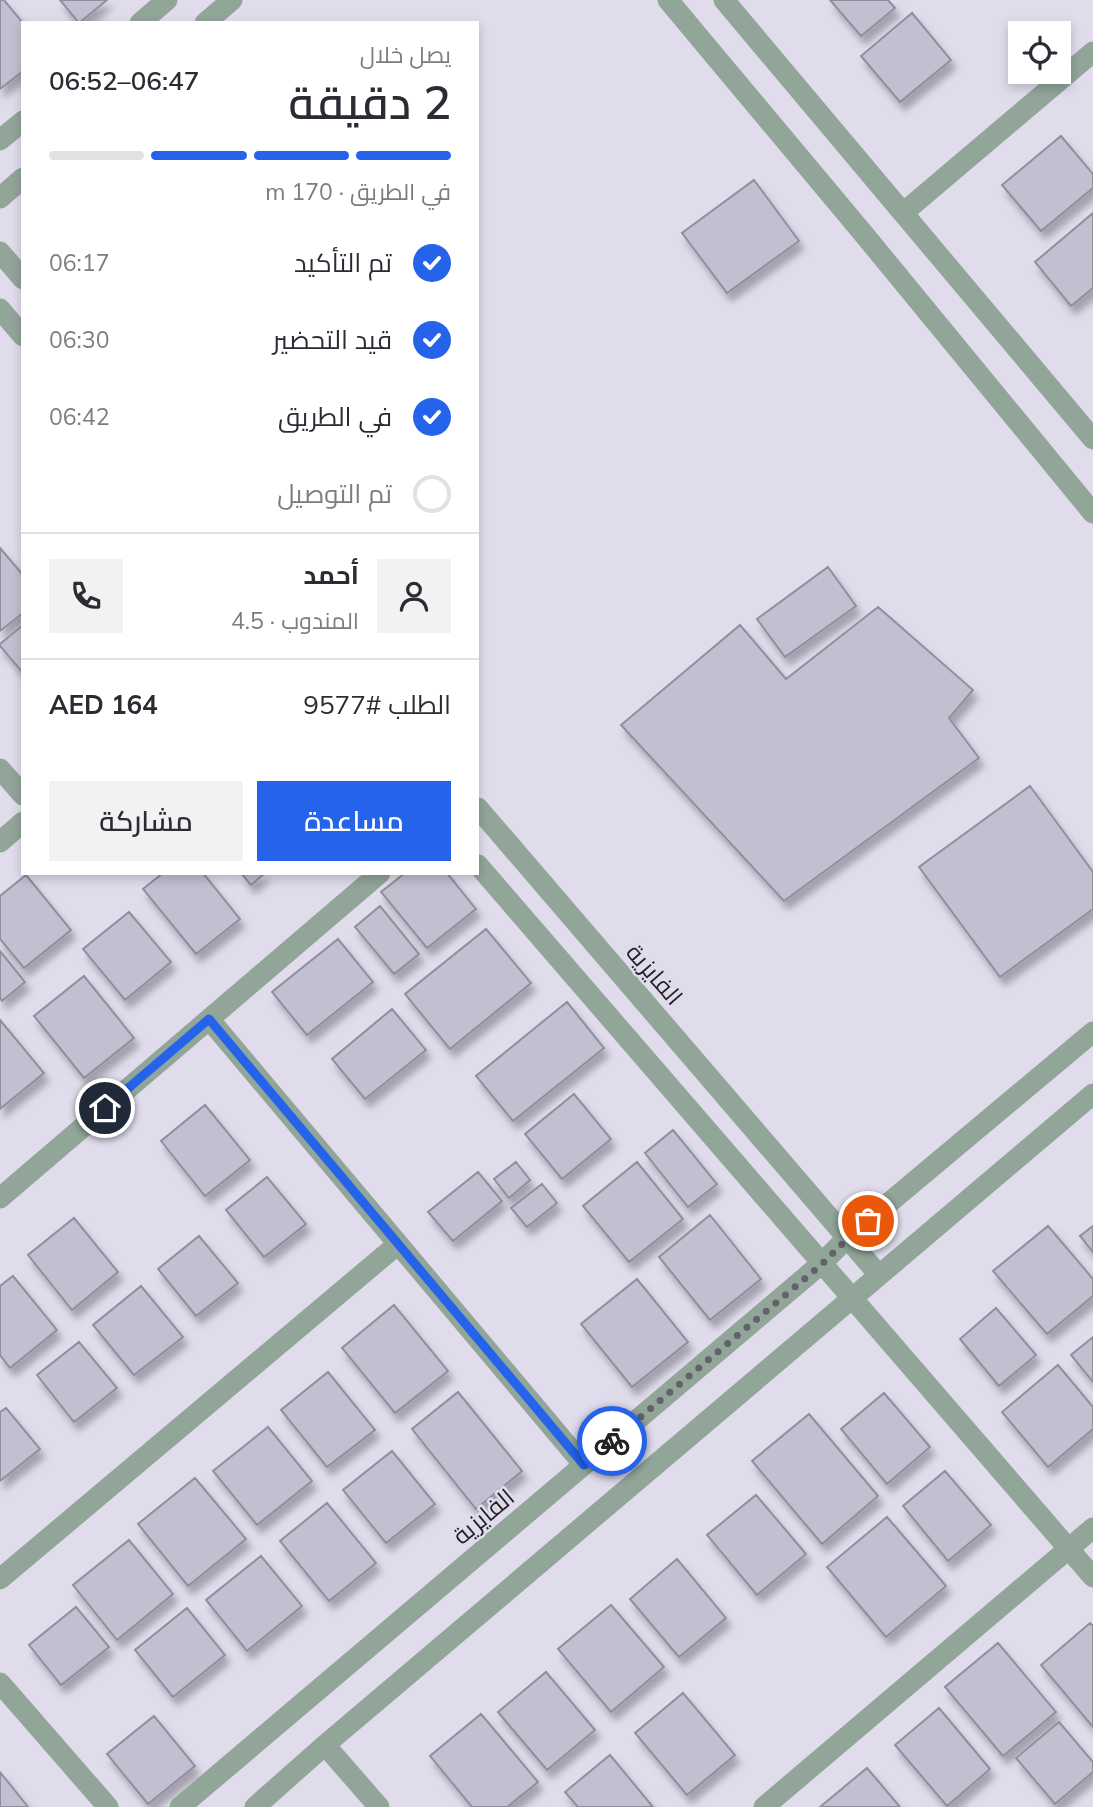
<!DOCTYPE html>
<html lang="ar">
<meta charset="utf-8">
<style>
:root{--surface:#fff;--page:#f2f2f3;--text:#2b2b33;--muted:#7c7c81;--line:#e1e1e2;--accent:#2563eb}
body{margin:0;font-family:Mulish,Cairo,sans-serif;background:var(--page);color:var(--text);direction:rtl;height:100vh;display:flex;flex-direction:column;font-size:26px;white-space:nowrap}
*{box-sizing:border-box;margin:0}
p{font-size:23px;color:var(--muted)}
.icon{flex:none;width:38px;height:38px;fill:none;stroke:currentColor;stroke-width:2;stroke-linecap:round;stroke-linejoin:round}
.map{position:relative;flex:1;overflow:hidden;direction:ltr}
.side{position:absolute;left:21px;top:21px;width:458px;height:854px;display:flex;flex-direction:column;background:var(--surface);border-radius:0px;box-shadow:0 4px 10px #0003;direction:rtl}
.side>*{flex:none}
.controls{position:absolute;left:1008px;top:21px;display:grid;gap:14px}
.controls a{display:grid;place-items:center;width:63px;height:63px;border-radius:0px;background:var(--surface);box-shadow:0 4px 10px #0003;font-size:35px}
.pin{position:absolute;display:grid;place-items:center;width:60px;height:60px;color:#fff;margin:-30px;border:4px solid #fff;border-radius:50%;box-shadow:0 2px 7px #0007}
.courier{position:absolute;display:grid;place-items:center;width:70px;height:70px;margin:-35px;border:5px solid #2563eb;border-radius:50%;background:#fff;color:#222;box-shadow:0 2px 9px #0007}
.overview em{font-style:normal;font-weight:600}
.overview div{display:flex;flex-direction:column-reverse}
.overview{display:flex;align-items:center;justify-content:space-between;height:119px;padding:0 28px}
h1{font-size:46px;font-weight:600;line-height:52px}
.bar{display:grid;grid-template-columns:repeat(4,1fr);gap:10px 7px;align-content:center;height:84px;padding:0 28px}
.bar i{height:9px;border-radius:5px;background:var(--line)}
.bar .active{background:var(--accent)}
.bar p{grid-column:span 4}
.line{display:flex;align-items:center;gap:18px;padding:0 28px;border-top:2px solid var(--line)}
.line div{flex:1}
.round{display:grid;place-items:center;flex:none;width:74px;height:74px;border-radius:0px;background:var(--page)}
ol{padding:0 28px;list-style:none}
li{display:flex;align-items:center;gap:21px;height:77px}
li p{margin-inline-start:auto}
li .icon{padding:7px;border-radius:50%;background:var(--accent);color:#fff;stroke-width:4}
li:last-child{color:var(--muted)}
li i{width:38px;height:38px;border:4px solid var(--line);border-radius:50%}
.primary-button{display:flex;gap:14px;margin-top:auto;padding:14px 28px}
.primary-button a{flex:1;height:80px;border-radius:0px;background:var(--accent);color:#fff;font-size:28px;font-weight:600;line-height:80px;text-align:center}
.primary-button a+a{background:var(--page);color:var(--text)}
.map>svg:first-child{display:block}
.building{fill:#c1c0d1;stroke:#8f8f9e;stroke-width:2;filter:url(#shadow)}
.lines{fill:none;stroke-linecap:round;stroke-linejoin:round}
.minor{stroke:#92a599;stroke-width:21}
.done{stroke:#63616b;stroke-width:7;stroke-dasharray:0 12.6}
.route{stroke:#2563eb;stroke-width:9}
.labels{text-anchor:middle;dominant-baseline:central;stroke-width:5;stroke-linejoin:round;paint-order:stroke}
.street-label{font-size:24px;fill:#201f25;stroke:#e0dcec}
</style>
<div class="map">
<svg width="1093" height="1807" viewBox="0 0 1093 1807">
<defs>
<filter id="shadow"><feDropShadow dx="4.5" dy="8" stdDeviation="3.5" flood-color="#0004"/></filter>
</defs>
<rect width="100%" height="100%" fill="#e0dcec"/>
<path class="building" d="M0,0h4l19,23v48l-23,18z
M60,0h47l-28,23z
M830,0h58l7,8 -34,28z
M912,13l39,47 -51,42 -39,-46z
M1061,136l32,38v14l-52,43 -39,-46z
M754,180l45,61 -72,52 -45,-60z
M1093,213v75l-22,18 -36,-44z
M0,548l23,27v38l-23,18z
M828,567l28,39 -71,51 -28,-38z
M878,607l95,83 -24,28 30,40 -195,143 -163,-176 119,-100 46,54z
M23,625v48l-23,-27v-2z
M1030,786l63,86v37l-93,68 -81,-110z
M163,873h40l37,46 -44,35 -53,-65z
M241,873h24l-14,12z
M405,873h42l29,36 -49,39 -46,-56z
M26,875l45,55 -47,38 -24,-29v-43z
M380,906l39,48 -25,20 -39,-47z
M129,912l42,50 -46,38 -42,-51z
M486,929l45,54 -81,66 -45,-55z
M338,939l35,43 -66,53 -35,-43z
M0,951l25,31 -23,19 -2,-3z
M84,976l50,62 -50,40 -50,-62z
M567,1002l37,46 -91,73 -37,-45z
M392,1009l34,41 -61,49 -33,-40z
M0,1020l44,53 -44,36z
M574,1094l37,45 -49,40 -37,-45z
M205,1105l45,55 -45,36 -44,-55z
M673,1130l44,54 -29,23 -43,-54z
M516,1162l14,18 -21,18 -15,-19z
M637,1162l46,57 -54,43 -46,-56z
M478,1172l24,29 -49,40 -25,-29z
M267,1177l39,47 -42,33 -38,-47z
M542,1184l15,19 -30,24 -16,-19z
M710,1215l51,64 -51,41 -51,-63z
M74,1218l44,54 -46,38 -44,-55z
M1048,1226l45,53v17l-46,38 -54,-63z
M1093,1226v26l-13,-16z
M199,1236l39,47 -42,33 -38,-47z
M13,1276l44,54 -47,38 -10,-13v-69z
M637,1279l51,63 -56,45 -51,-63z
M141,1286l42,51 -49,38 -41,-50z
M394,1305l54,66 -53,42 -53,-65z
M996,1308l40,47 -37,31 -39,-47z
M1093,1337v45l-22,-27z
M79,1342l38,46 -43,34 -37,-47z
M1058,1365l35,42v22l-45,38 -46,-55z
M328,1372l47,58 -48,37 -46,-57z
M458,1392l64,79 -46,38 -64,-80z
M884,1393l46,54 -43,37 -46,-55z
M6,1408l34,41 -40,32v-69z
M809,1414l69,82 -56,48 -70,-83z
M268,1427l44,54 -55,44 -44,-54z
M392,1451l43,53 -49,39 -43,-53z
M945,1471l46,54 -43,36 -45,-55z
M195,1478l51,61 -58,47 -50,-62z
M756,1495l50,59 -49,41 -50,-60z
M327,1503l49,60 -47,38 -49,-60z
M887,1517l59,69 -60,51 -59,-70z
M129,1540l44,54 -56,46 -44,-55z
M261,1556l41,50 -55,45 -41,-51z
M677,1559l49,59 -47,39 -49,-58z
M611,1605l53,62 -53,45 -53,-63z
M76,1607l33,40 -48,38 -32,-40z
M187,1608l38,47 -52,42 -38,-47z
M1090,1623l3,3v101l-52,-62z
M998,1643l58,69 -53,44 -58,-69z
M546,1672l49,58 -48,40 -49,-58z
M683,1693l52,62 -48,40 -52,-62z
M939,1708l51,61 -43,37 -52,-61z
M481,1714l57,68 -31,25h-35l-42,-51z
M154,1716l41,50 -47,38 -41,-50z
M1059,1722l34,40v10l-38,32 -39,-46z
M610,1755l43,52h-75l-13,-15z
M867,1768l33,39h-80z
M0,1772l28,35h-28z"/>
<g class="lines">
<path class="minor" d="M668,0l194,232 231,281
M724,0l369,439
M140,23l27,-23
M205,23l27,-23
M0,140l23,-19
M0,198l23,-20
M903,213l190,-161
M0,252l23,27
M0,309l23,27
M0,769l23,26
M478,808l401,467
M0,842l23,-20
M478,865l615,712
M209,1019l375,446
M0,1198l380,-325
M0,1579l398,-335
M0,1683l108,124
M325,1745l54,62
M180,1807l641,-543 26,-26 246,-206
M255,1807l70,-62 768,-651
M764,1807l329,-279"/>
</g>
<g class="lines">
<path class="done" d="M612,1441l209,-176 27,-27 20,-17"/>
<path class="route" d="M105,1108l104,-89 375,446 28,-24"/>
</g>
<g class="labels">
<g class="street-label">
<text transform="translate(655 974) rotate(49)">الفايزية</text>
<text transform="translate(483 1516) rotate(-40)">الفايزية</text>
</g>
</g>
</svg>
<div class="controls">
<a><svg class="icon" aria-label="locate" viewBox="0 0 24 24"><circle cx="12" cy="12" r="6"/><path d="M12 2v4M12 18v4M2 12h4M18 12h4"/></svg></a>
</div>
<div class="pin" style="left:868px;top:1221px;background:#ea580c"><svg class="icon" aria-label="bag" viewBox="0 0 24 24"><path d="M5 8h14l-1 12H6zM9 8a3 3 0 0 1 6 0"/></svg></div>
<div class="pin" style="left:105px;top:1108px;background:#1f2937"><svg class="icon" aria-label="home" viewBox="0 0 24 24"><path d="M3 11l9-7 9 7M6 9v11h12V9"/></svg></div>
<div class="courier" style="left:612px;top:1441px"><svg class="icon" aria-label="bike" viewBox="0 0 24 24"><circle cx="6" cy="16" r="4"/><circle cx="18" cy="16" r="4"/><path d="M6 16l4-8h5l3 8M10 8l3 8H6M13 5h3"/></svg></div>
<section class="side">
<div class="overview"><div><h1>2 دقيقة</h1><p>يصل خلال</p></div><em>06:47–06:52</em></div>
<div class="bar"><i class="active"></i><i class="active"></i><i class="active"></i><i></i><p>في الطريق · 170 m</p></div>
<ol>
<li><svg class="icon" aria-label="check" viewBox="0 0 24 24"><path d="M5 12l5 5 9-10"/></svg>تم التأكيد<p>06:17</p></li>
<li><svg class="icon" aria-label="check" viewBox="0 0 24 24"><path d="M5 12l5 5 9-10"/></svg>قيد التحضير<p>06:30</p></li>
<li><svg class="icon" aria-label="check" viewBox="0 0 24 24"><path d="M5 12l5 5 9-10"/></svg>في الطريق<p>06:42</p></li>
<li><i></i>تم التوصيل</li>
</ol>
<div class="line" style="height:126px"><a class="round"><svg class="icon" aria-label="person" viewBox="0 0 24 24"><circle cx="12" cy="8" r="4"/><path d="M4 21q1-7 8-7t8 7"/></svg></a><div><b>أحمد</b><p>المندوب · 4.5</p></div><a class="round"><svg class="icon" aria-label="phone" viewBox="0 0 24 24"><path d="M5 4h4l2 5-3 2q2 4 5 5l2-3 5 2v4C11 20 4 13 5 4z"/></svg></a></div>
<div class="line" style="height:91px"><div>الطلب #9577</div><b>AED 164</b></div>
<div class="primary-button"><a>مساعدة</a><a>مشاركة</a></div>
</section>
</div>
